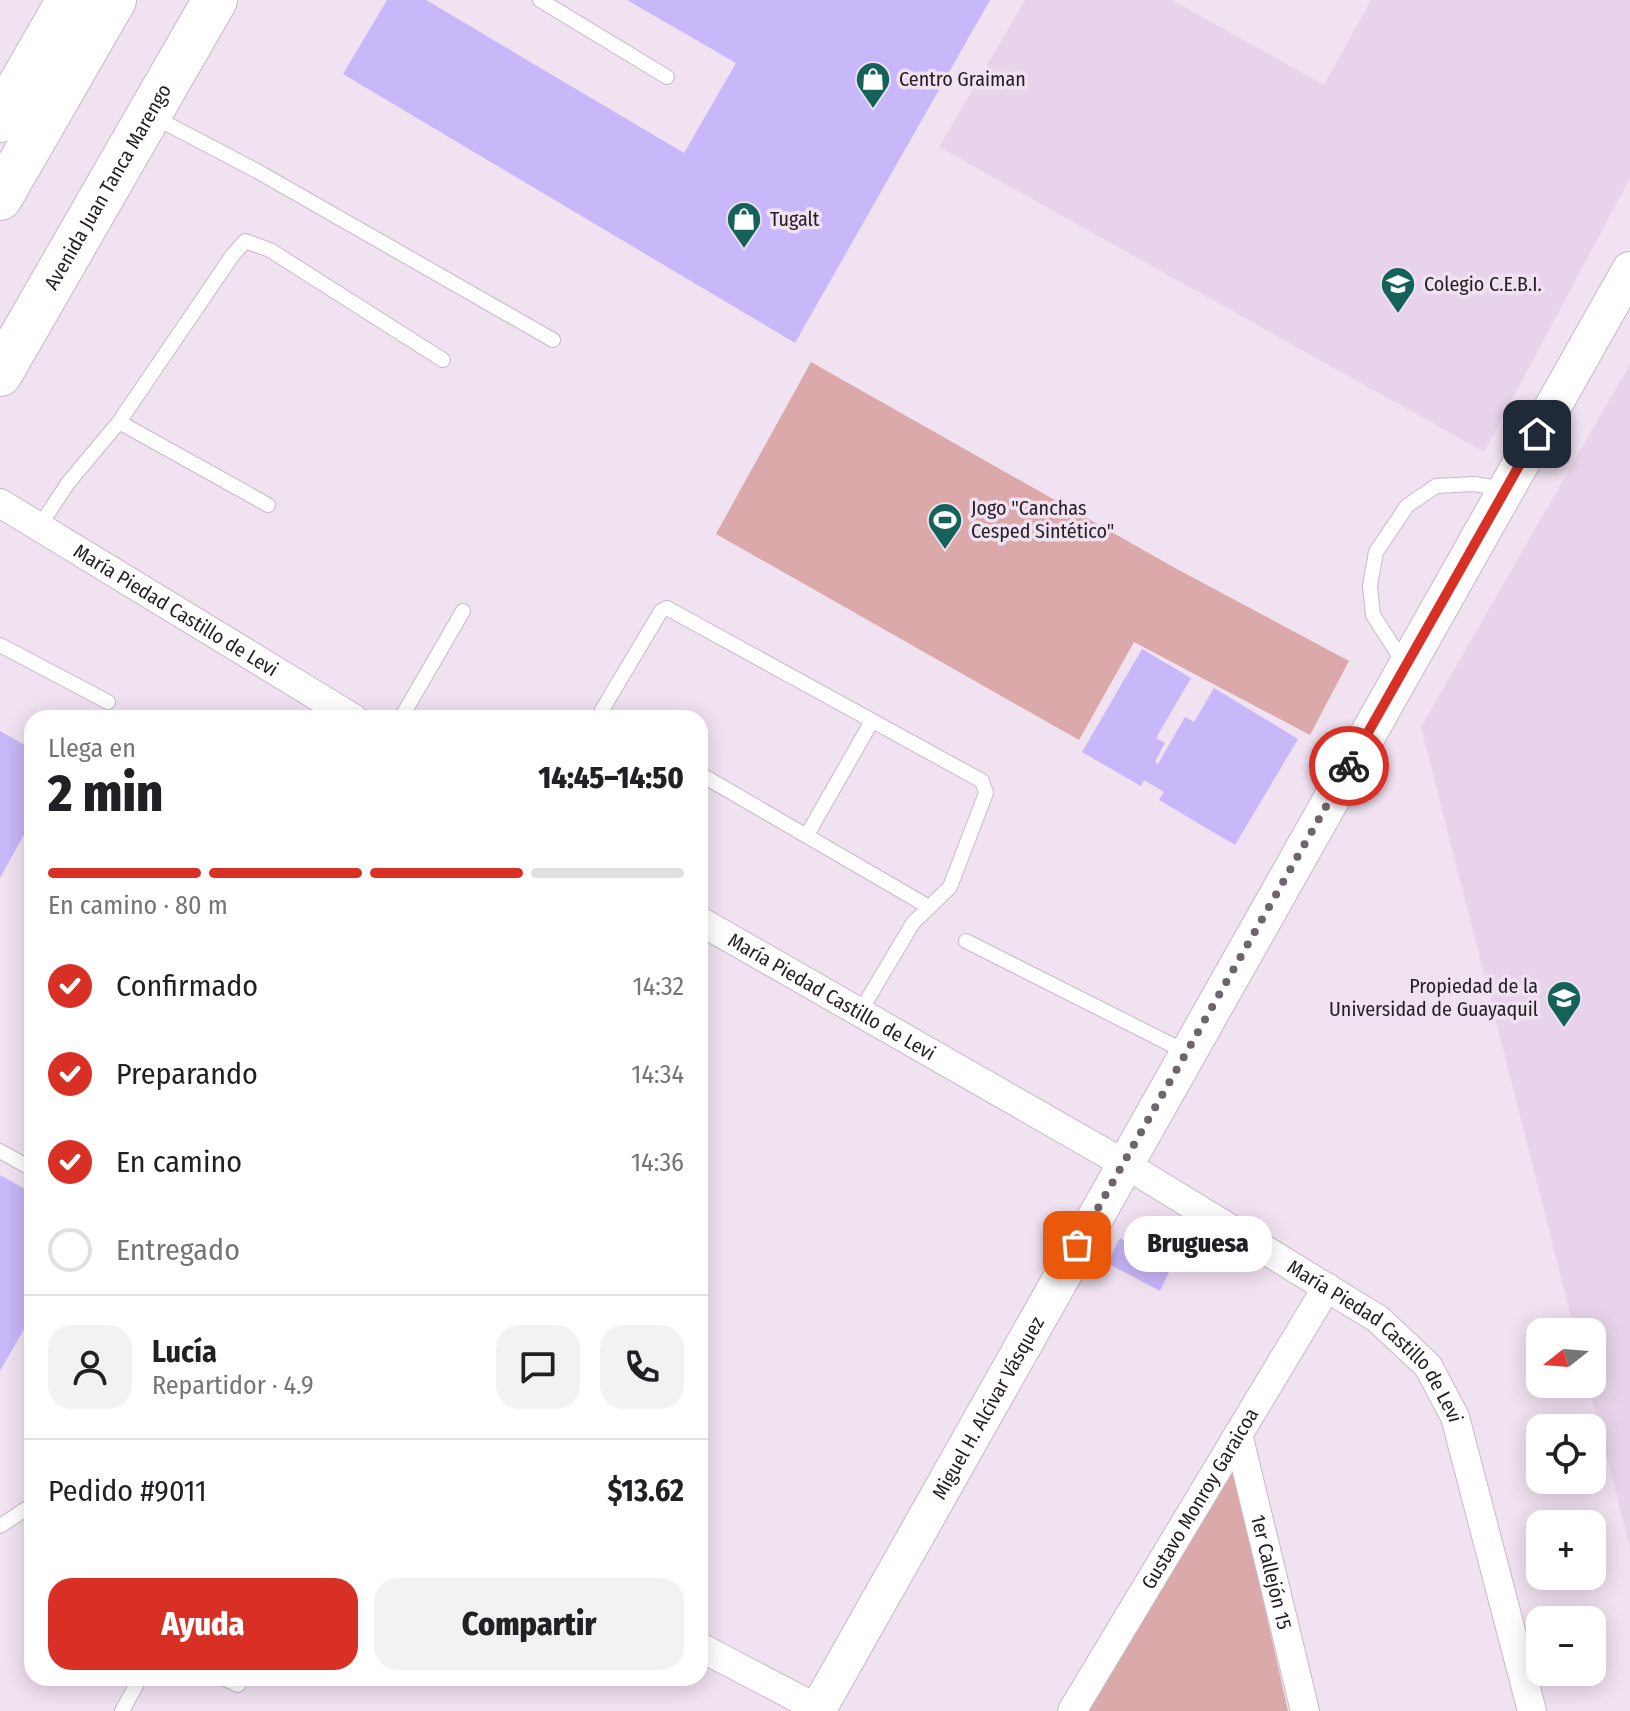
<!DOCTYPE html>
<html lang="es">
<meta charset="utf-8">
<style>
:root{--surface:#fff;--page:#f2f2f2;--text:#202124;--muted:#757577;--line:#e0e0e0;--accent:#d93025}
body{margin:0;font-family:"Fira Sans Condensed",sans-serif;background:var(--page);color:var(--text);height:100vh;display:flex;flex-direction:column;font-size:30px;white-space:nowrap}
*{box-sizing:border-box;margin:0}
p{font-size:26px;color:var(--muted)}
.icon{flex:none;width:44px;height:44px;fill:none;stroke:currentColor;stroke-width:2;stroke-linecap:round;stroke-linejoin:round}
.map{position:relative;flex:1;overflow:hidden}
.drawer{position:absolute;left:24px;top:710px;width:684px;height:976px;display:flex;flex-direction:column;background:var(--surface);border-radius:24px;box-shadow:0 4px 20px #0003}
.drawer>*{flex:none}
.needle{width:52px;rotate:253deg}
.buttons{position:absolute;left:1526px;top:1318px;display:grid;gap:16px}
.buttons a{display:grid;place-items:center;width:80px;height:80px;border-radius:16px;background:var(--surface);box-shadow:0 4px 20px #0003;font-size:40px}
.pin{position:absolute;display:grid;place-items:center;width:68px;height:68px;color:#fff;margin:-34px;border-radius:16px;box-shadow:0 4px 12px #0006}
.courier{position:absolute;display:grid;place-items:center;width:80px;height:80px;margin:-40px;border:6px solid #d93025;border-radius:50%;background:#fff;color:#222;box-shadow:0 2px 10px #0007}
.bubble{position:absolute;height:56px;border-radius:24px;background:var(--surface);box-shadow:0 4px 20px #0003;font-size:26px;font-weight:800;line-height:56px;text-align:center}
.overview em{font-style:normal;font-weight:800}
.overview div{display:flex;flex-direction:column-reverse}
.overview{display:flex;align-items:center;justify-content:space-between;height:136px;padding:0 24px}
h1{font-size:52px;font-weight:800;line-height:60px}
.bar{display:grid;grid-template-columns:repeat(4,1fr);gap:12px 8px;align-content:center;height:96px;padding:0 24px}
.bar i{height:10px;border-radius:6px;background:var(--line)}
.bar .current{background:var(--accent)}
.bar p{grid-column:span 4}
.line{display:flex;align-items:center;gap:20px;padding:0 24px;border-top:2px solid var(--line)}
.line div{flex:1}
.round{display:grid;place-items:center;flex:none;width:84px;height:84px;border-radius:24px;background:var(--page)}
ol{padding:0 24px;list-style:none}
li{display:flex;align-items:center;gap:24px;height:88px}
li p{margin-inline-start:auto}
li .icon{padding:8px;border-radius:50%;background:var(--accent);color:#fff;stroke-width:4}
li:last-child{color:var(--muted)}
li i{width:44px;height:44px;border:4px solid var(--line);border-radius:50%}
.primary-button{display:flex;gap:16px;margin-top:auto;padding:16px 24px}
.primary-button a{flex:1;height:92px;border-radius:24px;background:var(--accent);color:#fff;font-size:32px;font-weight:800;line-height:92px;text-align:center}
.primary-button a+a{background:var(--page);color:var(--text)}
.map>svg:first-child{display:block}
.built{fill:#e8d4ea}
.green{fill:#dba9a9}
.building{fill:#c8b7f9}
.lines{fill:none;stroke-linecap:round;stroke-linejoin:round}
.service-casing{stroke:#c7b9c8;stroke-width:16}
.minor-casing{stroke:#c7b9c8;stroke-width:30}
.tertiary-casing{stroke:#c7b9c8;stroke-width:38}
.primary-casing{stroke:#c7b9c8;stroke-width:46}
.service{stroke:#fff;stroke-width:14}
.minor{stroke:#fff;stroke-width:28}
.tertiary{stroke:#fff;stroke-width:36}
.primary{stroke:#fff;stroke-width:44}
.done{stroke:#6d646d;stroke-width:8;stroke-dasharray:0 14.4}
.route{stroke:#d93025;stroke-width:10}
.labels{text-anchor:middle;dominant-baseline:central;stroke-width:7;stroke-linejoin:round;paint-order:stroke}
.poi-label{font-size:20px;fill:#262026;stroke:#f1e2f2;text-anchor:start}
.street-label{font-size:20px;fill:#262026;stroke:#f1e2f2}
</style>
<div class="map">
<svg width="1630" height="1711" viewBox="0 0 1630 1711">
<rect width="100%" height="100%" fill="#f1e2f2"/>
<path class="built" d="M1025,0h147l152,85 47,-85h259v178l-146,274 -545,-305z
M1630,364v1184l-42,-164h4v-52h-17l-154,-605z"/>
<path class="green" d="M811,362l364,206 174,93 -39,74 -176,-93 -55,98 -363,-206z
M1230,1454l58,257h-212z"/>
<path class="building" d="M387,0h39l258,153 52,-90 -109,-63h363l-195,343 -452,-269z
M1142,649l49,29 -35,60 9,5 -10,19 3,2 27,-47 9,5 20,-34 84,51 -63,106 -76,-45 5,-8 -20,-12 -3,6 -59,-34z
M0,731l32,18v71l-32,58z
M0,1175l32,18v122l-32,56z
M1120,1238l52,28 -12,25 -53,-28z"/>
<g class="lines">
<g class="service-casing">
<path id="service" d="M540,0l127,77
M154,117l103,54 296,169
M119,422l149,83
M39,527l29,-44 51,-61 113,-166 13,-15 25,9 173,110
M0,645l108,57
M1405,665l-32,-50 -3,-29 6,-34 31,-46 29,-20 38,-2 31,5
M401,718l62,-107
M606,718l-4,-8 59,-99 6,-3 315,173 4,12 -36,94 -37,36 -53,89
M700,774l229,133
M807,835l65,-114
M966,941l220,111
M0,1151l32,18
M0,1526l32,-21
M223,1678l15,7
M122,1711l18,-33"/>
</g>
<g class="minor-casing">
<g id="minor">
<path id="s1" d="M0,503l353,215"/>
<path id="s2" d="M700,921l423,242 255,156 50,47 27,51 77,294"/>
<path id="s3" d="M1238,1434l67,277"/>
<path d="M700,1647l122,64"/>
<path id="s4" d="M1072,1711l255,-424"/>
</g>
</g>
<g class="tertiary-casing">
<g id="tertiary">
<path id="s5" d="M817,1711l813,-1441"/>
</g>
</g>
<g class="primary-casing">
<g id="primary">
<path d="M0,120l69,-120"/>
<path d="M0,198l114,-198"/>
<path id="s6" d="M0,374l215,-374"/>
</g>
</g>
<use href="#service" class="service"/>
<use href="#minor" class="minor"/>
<use href="#tertiary" class="tertiary"/>
<use href="#primary" class="primary"/>
</g>
<g class="lines">
<path class="done" d="M1077,1245l272,-479"/>
<path class="route" d="M1349,766l188,-332"/>
</g>
<defs>
<g id="shop-pin" transform="scale(1.8)"><path d="M0 17L-7.5 6A9.5 9.5 0 1 1 7.5 6Z" fill="#15625b" stroke="#f1e2f2"/><path d="M-5-2.5h2.3a2.7 3.5 0 0 1 5.4 0H5L5.5 6h-11ZM-1.5-2.5h3a1.5 2.3 0 0 0-3 0Z" fill="#fff"/></g>
<g id="school-pin" transform="scale(1.8)"><path d="M0 17L-7.5 6A9.5 9.5 0 1 1 7.5 6Z" fill="#15625b" stroke="#f1e2f2"/><path d="M0-5L7-2L0 1L-7-2ZM-4 1L0 2.5L4 1V4Q0 6-4 4Z" fill="#fff"/></g>
<g id="stadium-pin" transform="scale(1.8)"><path d="M0 17L-7.5 6A9.5 9.5 0 1 1 7.5 6Z" fill="#15625b" stroke="#f1e2f2"/><path d="M0-5a6.5 5 0 1 0 0 10a6.5 5 0 1 0 0-10ZM-3.5-1.8h7v3.6h-7Z" fill="#fff"/></g>
<g id="university-pin" transform="scale(1.8)"><path d="M0 17L-7.5 6A9.5 9.5 0 1 1 7.5 6Z" fill="#15625b" stroke="#f1e2f2"/><path d="M0-5L7-2L0 1L-7-2ZM-4 1L0 2.5L4 1V4Q0 6-4 4Z" fill="#fff"/></g>
</defs>
<g fill-rule="evenodd">
<use href="#shop-pin" x="873" y="79"/>
<use href="#shop-pin" x="744" y="219"/>
<use href="#school-pin" x="1398" y="284"/>
<use href="#stadium-pin" x="945" y="520"/>
<use href="#university-pin" x="1564" y="998"/>
</g>
<g class="labels">
<g class="poi-label">
<text x="899" y="79">Centro Graiman</text>
<text x="770" y="219">Tugalt</text>
<text x="1424" y="284">Colegio C.E.B.I.</text>
<text x="971" y="508">Jogo "Canchas<tspan x="971" dy="23">Cesped Sintético"</tspan></text>
<text x="1538" y="986" text-anchor="end">Propiedad de la<tspan x="1538" dy="23">Universidad de Guayaquil</tspan></text>
</g>
<g class="street-label">
<text stroke="none"><textPath href="#s6" startOffset="216">Avenida Juan Tanca Marengo</textPath></text>
<text stroke="none"><textPath href="#s1" startOffset="206">María Piedad Castillo de Levi</textPath></text>
<text stroke="none"><textPath href="#s2" startOffset="152">María Piedad Castillo de Levi</textPath></text>
<text stroke="none"><textPath href="#s2" startOffset="800">María Piedad Castillo de Levi</textPath></text>
<text stroke="none"><textPath href="#s5" startOffset="348">Miguel H. Alcívar Vásquez</textPath></text>
<text stroke="none"><textPath href="#s4" startOffset="248">Gustavo Monroy Garaicoa</textPath></text>
<text stroke="none"><textPath href="#s3" startOffset="142">1er Callejón 15</textPath></text>
</g>
</g>
</svg>
<div class="buttons">
<a><svg class="needle" viewBox="-14 -14 28 28"><path d="M0-13l5 13h-10z" fill="#e53935"/><path d="M0 13l5-13h-10z" fill="#757577"/></svg></a>
<a><svg class="icon" aria-label="locate" viewBox="0 0 24 24"><circle cx="12" cy="12" r="6"/><path d="M12 2v4M12 18v4M2 12h4M18 12h4"/></svg></a>
<a>+</a>
<a>−</a>
</div>
<div class="pin" style="left:1077px;top:1245px;background:#ea580c"><svg class="icon" aria-label="bag" viewBox="0 0 24 24"><path d="M5 8h14l-1 12H6zM9 8a3 3 0 0 1 6 0"/></svg></div>
<div class="pin" style="left:1537px;top:434px;background:#1f2937"><svg class="icon" aria-label="home" viewBox="0 0 24 24"><path d="M3 11l9-7 9 7M6 9v11h12V9"/></svg></div>
<div class="courier" style="left:1349px;top:766px"><svg class="icon" aria-label="bike" viewBox="0 0 24 24"><circle cx="6" cy="16" r="4"/><circle cx="18" cy="16" r="4"/><path d="M6 16l4-8h5l3 8M10 8l3 8H6M13 5h3"/></svg></div>
<div class="bubble" style="left:1124px;top:1216px;width:148px">Bruguesa</div>
<section class="drawer">
<div class="overview"><div><h1>2 min</h1><p>Llega en</p></div><em>14:45–14:50</em></div>
<div class="bar"><i class="current"></i><i class="current"></i><i class="current"></i><i></i><p>En camino · 80 m</p></div>
<ol>
<li><svg class="icon" aria-label="check" viewBox="0 0 24 24"><path d="M5 12l5 5 9-10"/></svg>Confirmado<p>14:32</p></li>
<li><svg class="icon" aria-label="check" viewBox="0 0 24 24"><path d="M5 12l5 5 9-10"/></svg>Preparando<p>14:34</p></li>
<li><svg class="icon" aria-label="check" viewBox="0 0 24 24"><path d="M5 12l5 5 9-10"/></svg>En camino<p>14:36</p></li>
<li><i></i>Entregado</li>
</ol>
<div class="line" style="height:144px"><a class="round"><svg class="icon" aria-label="person" viewBox="0 0 24 24"><circle cx="12" cy="8" r="4"/><path d="M4 21q1-7 8-7t8 7"/></svg></a><div><b>Lucía</b><p>Repartidor · 4.9</p></div><a class="round"><svg class="icon" aria-label="chat" viewBox="0 0 24 24"><path d="M4 5h16v11H9l-5 4z"/></svg></a><a class="round"><svg class="icon" aria-label="phone" viewBox="0 0 24 24"><path d="M5 4h4l2 5-3 2q2 4 5 5l2-3 5 2v4C11 20 4 13 5 4z"/></svg></a></div>
<div class="line" style="height:104px"><div>Pedido #9011</div><b>$13.62</b></div>
<div class="primary-button"><a>Ayuda</a><a>Compartir</a></div>
</section>
</div>
